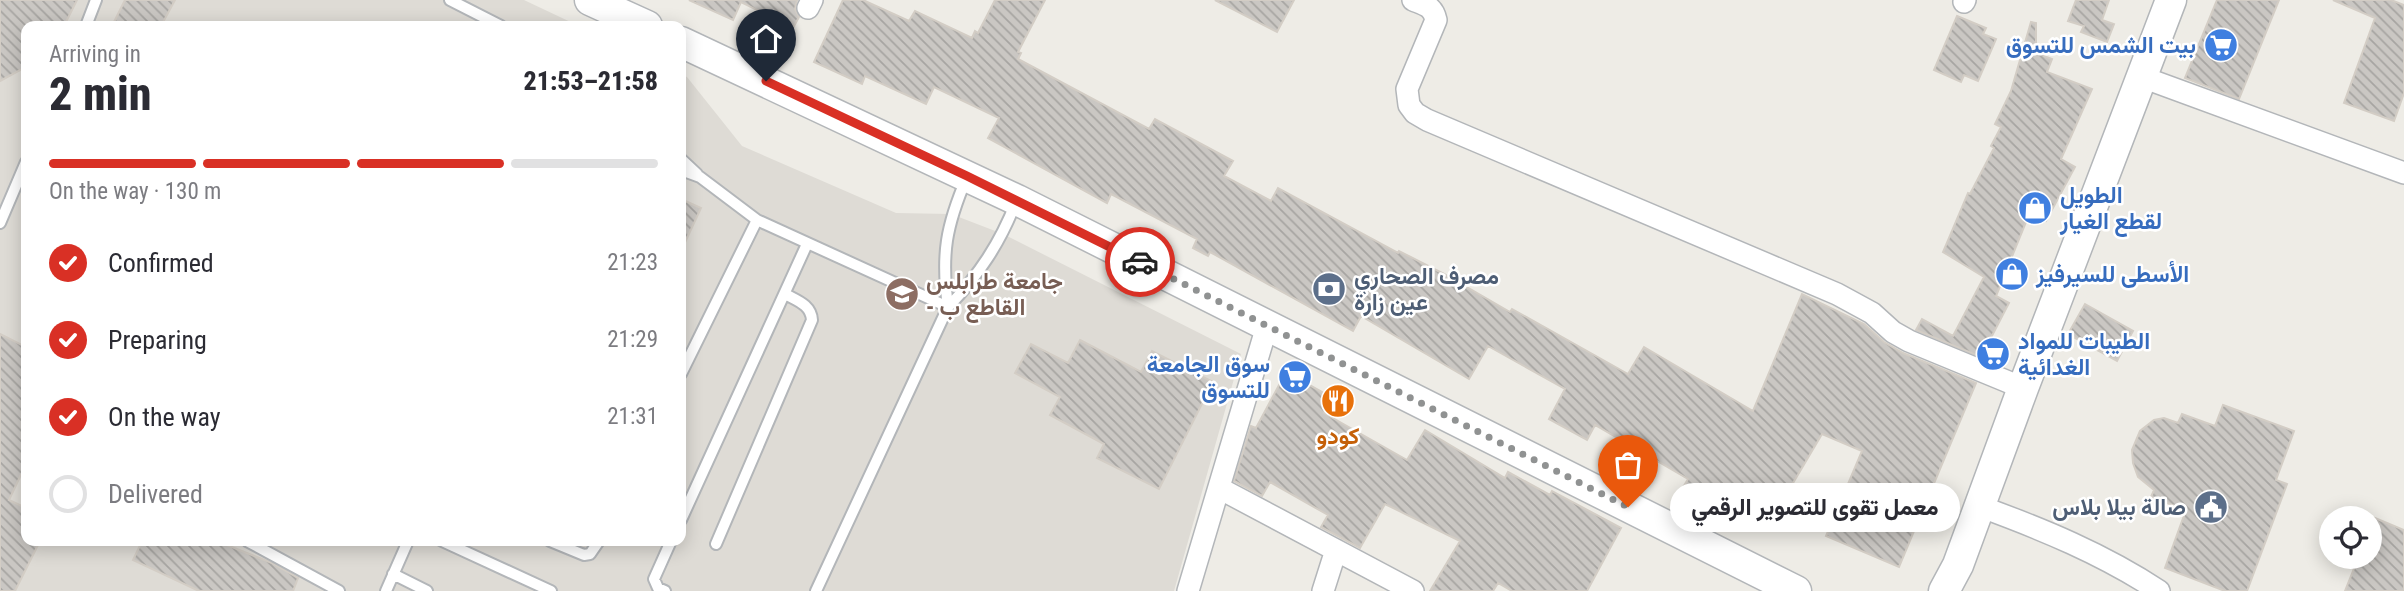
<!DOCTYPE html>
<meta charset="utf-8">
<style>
:root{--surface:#fff;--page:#f7f7f7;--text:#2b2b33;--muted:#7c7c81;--line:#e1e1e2;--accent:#d93025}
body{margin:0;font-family:"Roboto Condensed",Vazirmatn,sans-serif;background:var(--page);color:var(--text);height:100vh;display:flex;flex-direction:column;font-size:26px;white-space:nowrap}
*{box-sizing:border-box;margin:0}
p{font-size:23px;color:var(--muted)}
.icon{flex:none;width:38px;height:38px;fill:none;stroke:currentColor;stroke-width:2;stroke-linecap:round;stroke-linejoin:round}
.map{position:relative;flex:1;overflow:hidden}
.details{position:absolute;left:21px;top:21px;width:665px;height:525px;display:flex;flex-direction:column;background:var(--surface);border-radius:14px;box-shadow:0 4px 18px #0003}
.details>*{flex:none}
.controls{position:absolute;left:2319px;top:506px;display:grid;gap:14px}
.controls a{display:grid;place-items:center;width:63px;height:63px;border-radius:50%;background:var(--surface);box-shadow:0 4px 18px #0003;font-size:35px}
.pin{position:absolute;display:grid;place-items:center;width:60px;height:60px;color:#fff;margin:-72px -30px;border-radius:50% 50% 50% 0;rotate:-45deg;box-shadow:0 0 7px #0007}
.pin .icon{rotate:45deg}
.courier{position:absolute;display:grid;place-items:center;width:70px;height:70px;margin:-35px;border:5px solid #d93025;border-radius:50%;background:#fff;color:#222;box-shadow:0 2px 9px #0007}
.bubble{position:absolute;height:49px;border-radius:24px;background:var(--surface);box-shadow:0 4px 18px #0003;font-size:23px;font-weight:800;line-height:49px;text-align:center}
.summary em{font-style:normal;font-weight:800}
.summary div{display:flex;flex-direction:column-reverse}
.summary{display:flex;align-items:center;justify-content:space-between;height:119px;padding:0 28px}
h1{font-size:46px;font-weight:800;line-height:52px}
.bar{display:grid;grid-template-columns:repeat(4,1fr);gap:10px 7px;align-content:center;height:84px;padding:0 28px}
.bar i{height:9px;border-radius:5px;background:var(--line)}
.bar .selected{background:var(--accent)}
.bar p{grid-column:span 4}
ol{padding:0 28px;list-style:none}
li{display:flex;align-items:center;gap:21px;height:77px}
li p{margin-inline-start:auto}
li .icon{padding:7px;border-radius:50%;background:var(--accent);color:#fff;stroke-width:4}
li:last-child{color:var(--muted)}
li i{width:38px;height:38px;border:4px solid var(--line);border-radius:50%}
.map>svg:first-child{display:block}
.education{fill:#dedbd5}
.building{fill:url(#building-back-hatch);stroke:#d3cdc5;stroke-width:2}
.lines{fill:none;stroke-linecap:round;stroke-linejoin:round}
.lane-casing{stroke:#b3b6b9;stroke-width:14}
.street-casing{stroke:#b3b6b9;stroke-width:24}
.secondary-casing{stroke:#b3b6b9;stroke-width:33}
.lane{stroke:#fff;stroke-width:10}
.street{stroke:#fff;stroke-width:21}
.secondary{stroke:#fff;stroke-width:30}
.done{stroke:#909292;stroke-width:7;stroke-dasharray:0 12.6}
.route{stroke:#d93025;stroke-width:9}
.labels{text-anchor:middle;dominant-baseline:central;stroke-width:5;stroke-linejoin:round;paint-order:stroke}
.shop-label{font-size:23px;font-weight:bold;fill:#366cbe;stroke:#fff;text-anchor:start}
.service-label{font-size:23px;font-weight:bold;fill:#4e5e75;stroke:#fff;text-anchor:start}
.education-label{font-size:23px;font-weight:bold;fill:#785e54;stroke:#fff;text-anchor:start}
.food-label{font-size:23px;font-weight:bold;fill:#c56008;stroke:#fff}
</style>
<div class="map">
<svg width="2404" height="591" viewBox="0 0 2404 591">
<defs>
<pattern id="building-back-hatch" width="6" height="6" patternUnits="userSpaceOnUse" patternTransform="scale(1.75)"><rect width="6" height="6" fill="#cac7c3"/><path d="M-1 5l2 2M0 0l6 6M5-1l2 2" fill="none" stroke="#a7a5a2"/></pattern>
</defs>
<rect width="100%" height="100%" fill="#eeece6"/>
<path class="education" d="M0,0h524l55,26h-553v515h655v-467l6,3 55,69 154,67 55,1 52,20 238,120 -67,237h-1174z"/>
<path class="building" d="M0,0h77l-13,26h-38v41l-26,14z
M125,0h50l-14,26h-49z
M689,0h108l-2,9 4,8 -6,11 -52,-26 -8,18z
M843,0h20l46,21 6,-10 57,27 3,-7 3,2 17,-33h50l-27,52 3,1 -3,6 131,70 6,-10 78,42 -9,15 47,25 7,-13 120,65 1,-2 45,23 66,38 2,-3 116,65 16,-27 109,64 49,-117 62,30 20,18 19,11 73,30 -77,184 -73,-31 36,-85 -40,-17 -52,88 -44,-26 -8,14 -36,-21 6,-10 -93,-54 -8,15 -38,-21 16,-30 -77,-43 -19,33 -108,-63 -8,15 -143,-79 -2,4 -15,-8 4,-9 -86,-45 -4,9 -119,-65 11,-20 -65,-31 -8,17 -61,-28 -3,8 -48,-22z
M1215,0h79l-17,32z
M2076,0h33l-7,20 12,4 -7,18 -26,-10 3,-6 -16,-5z
M2217,0h62l-40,99 -54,-21z
M2333,0h58l13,5v88l-10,28 -50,-18 31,-85z
M1957,16l29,12 -3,6 13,5 -18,42 -14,-6 -3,7 -27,-12z
M2031,22l5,1v21l11,5 -3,7 8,3 -5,13 45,17 -31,70 14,8 -29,54 -16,-9 -34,84 13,7 -28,54 -65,-27 6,-11 31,17 31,-59 -41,-25 25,-59 2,1 24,-46 -3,-2 10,-19 -6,-3 16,-33z
M681,199l20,9 -20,43z
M2085,304l48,27 -16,30 -49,-27z
M0,334l26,13v117l-17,36 17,8v33h14l-25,50h-15z
M1080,340l61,32 11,-21 61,31 -54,107 -62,-31 7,-14 -54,-29 10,-18 -45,-24 16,-29 37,19z
M1286,372l47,26 -9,15 83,47 18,-30 80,48 3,-6 42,23 2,-4 69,37 -34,63h-75l-14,-8 -5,8h-63l30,-50 -75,-37 -25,44 -39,-21 7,-12 -58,-33 -8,14 -28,-15 17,-55 5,2z
M2223,405l71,26 -18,49 11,4 -40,107h-22l-60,-23 21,-58 -35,-13 3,-7 -16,-13 -5,-14 -1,-13 8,-19 14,-11 10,-2 14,5 4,-9 33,12z
M2375,518l29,12v61h-59l14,-35h11v-25z
M142,541h75l55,22 26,15 -5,13h-94l-66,-31z"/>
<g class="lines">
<g class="lane-casing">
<path id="lane" d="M450,0l51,26
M86,26l10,-26
M681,159l16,15
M681,170l19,7 57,43 191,87 -132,284
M0,223l26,-61
M948,307c-7,-53 -2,-81 19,-130
M948,307c31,-32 52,-64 68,-105
M681,374l76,-154
M681,520l126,-276
M247,541l92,50
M442,541l109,50
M550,541l34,14 6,-1 9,-13
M716,544l96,-224c-1,-15 -14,-19 -27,-26
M393,574l34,17
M386,591l22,-50
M665,591l-7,-3 -4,-9 17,-38"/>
</g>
<g class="street-casing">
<path id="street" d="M1413,0c12,5 20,6 23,20l-29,69 2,16 6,8 12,7 410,174 35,19 21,19 16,9 114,47
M1964,2l1,-2
M808,8l4,-8
M2142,77l262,96
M1219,488l194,103
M1979,506c63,23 124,48 180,85
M1188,591l79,-265
M1323,591l13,-41"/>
</g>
<g class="secondary-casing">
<path id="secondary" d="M590,0l57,26
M681,42l336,158 779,391
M1944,591l14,-26 65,-177 148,-388"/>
</g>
<use href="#lane" class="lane"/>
<use href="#street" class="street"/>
<use href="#secondary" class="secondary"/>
</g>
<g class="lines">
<path class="done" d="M1140,262l488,245"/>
<path class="route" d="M766,81l201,95 173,86"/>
</g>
<defs>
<g id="supermarket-disc" transform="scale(1.75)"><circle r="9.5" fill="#3f7fe0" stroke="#fff"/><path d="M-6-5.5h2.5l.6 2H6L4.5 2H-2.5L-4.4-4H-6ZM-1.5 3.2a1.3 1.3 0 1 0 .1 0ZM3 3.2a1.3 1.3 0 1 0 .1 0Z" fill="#fff"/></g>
<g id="shop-disc" transform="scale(1.75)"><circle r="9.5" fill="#3f7fe0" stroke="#fff"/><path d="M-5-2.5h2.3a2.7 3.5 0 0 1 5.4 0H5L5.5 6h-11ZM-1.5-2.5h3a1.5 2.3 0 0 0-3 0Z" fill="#fff"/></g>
<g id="bank-disc" transform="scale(1.75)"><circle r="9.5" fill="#5c6f8a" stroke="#fff"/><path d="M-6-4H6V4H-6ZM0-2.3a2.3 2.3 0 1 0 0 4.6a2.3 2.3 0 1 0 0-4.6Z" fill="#fff"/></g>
<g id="university-disc" transform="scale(1.75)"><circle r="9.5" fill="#8d6e63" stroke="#fff"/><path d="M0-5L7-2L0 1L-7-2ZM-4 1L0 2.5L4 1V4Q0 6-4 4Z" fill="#fff"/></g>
<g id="restaurant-disc" transform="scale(1.75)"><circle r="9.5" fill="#e8710a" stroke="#fff"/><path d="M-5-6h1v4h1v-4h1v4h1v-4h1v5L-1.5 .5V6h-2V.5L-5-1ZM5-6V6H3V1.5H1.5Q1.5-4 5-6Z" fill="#fff"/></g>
<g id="civic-disc" transform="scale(1.75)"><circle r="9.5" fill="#5c6f8a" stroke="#fff"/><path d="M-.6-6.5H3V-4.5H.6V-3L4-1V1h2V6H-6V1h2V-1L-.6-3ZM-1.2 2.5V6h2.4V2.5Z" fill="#fff"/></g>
</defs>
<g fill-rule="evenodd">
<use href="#supermarket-disc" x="2221" y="45"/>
<use href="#shop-disc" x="2035" y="208"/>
<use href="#shop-disc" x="2012" y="274"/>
<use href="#bank-disc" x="1329" y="289"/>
<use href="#university-disc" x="902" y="294"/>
<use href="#supermarket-disc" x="1993" y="354"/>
<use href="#supermarket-disc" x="1295" y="377"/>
<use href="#restaurant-disc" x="1338" y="401"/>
<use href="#civic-disc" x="2211" y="507"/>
</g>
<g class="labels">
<g class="shop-label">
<text x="2196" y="45" text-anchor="end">بيت الشمس للتسوق</text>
<text x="2060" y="195">الطويل<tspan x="2060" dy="26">لقطع الغيار</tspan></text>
<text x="2036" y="274">الأسطى للسيرفيز</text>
<text x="2018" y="341">الطيبات للمواد<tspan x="2018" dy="26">الغدائية</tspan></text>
<text x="1270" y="364" text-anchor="end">سوق الجامعة<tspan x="1270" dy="26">للتسوق</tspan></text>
</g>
<g class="service-label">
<text x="1354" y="276">مصرف الصحاري<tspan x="1354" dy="26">عين زارة</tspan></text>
<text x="2186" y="507" text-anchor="end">صالة بيلا بلاس</text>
</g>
<g class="education-label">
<text x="926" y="281">جامعة طرابلس<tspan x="926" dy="26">- القاطع ب</tspan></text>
</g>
<g class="food-label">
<text x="1338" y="436">كودو</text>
</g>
</g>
</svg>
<div class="controls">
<a><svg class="icon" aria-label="locate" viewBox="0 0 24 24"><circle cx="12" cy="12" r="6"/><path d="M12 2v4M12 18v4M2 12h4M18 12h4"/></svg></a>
</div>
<div class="pin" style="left:1628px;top:507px;background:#ea580c"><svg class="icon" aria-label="bag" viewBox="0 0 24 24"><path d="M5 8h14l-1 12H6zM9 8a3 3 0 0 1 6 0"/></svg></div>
<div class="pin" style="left:766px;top:81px;background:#1f2937"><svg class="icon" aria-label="home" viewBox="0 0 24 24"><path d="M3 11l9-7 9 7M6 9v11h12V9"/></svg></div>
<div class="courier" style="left:1140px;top:262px"><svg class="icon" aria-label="car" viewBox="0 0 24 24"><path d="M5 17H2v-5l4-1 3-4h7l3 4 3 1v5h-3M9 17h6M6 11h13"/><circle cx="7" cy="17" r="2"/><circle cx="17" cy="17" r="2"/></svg></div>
<div class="bubble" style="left:1670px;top:483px;width:290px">معمل تقوى للتصوير الرقمي</div>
<section class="details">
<div class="summary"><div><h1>2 min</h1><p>Arriving in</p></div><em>21:53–21:58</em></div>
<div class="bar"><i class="selected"></i><i class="selected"></i><i class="selected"></i><i></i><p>On the way · 130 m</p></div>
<ol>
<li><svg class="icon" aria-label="check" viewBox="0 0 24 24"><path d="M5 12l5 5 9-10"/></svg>Confirmed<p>21:23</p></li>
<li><svg class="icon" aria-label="check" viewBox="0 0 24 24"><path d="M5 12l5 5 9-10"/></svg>Preparing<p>21:29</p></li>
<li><svg class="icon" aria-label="check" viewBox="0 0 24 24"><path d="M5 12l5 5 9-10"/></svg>On the way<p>21:31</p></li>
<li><i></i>Delivered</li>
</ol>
</section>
</div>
